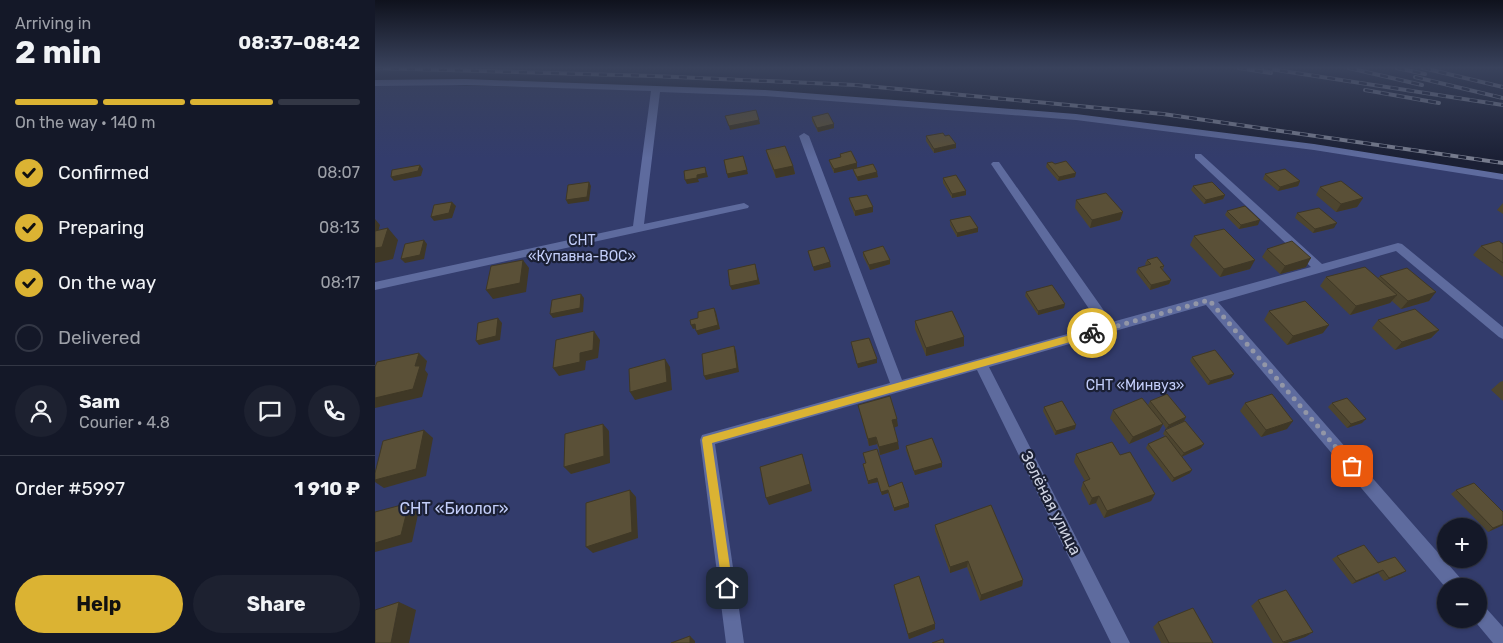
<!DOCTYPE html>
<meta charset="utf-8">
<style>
:root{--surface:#141828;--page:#1d2130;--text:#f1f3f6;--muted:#9da0a8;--line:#333745;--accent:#dbb333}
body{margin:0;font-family:Rubik,sans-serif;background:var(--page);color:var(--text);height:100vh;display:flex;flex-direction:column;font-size:19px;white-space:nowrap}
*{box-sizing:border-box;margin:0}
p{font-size:16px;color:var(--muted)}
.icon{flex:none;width:28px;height:28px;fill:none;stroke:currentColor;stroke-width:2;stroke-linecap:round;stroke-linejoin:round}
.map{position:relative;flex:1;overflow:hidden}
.sheet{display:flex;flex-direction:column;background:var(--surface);width:375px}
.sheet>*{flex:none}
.buttons{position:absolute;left:1062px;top:518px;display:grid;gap:10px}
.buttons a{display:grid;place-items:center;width:50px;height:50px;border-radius:50%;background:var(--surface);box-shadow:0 1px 4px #0004,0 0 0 1px var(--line);font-size:25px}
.pin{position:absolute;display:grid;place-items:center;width:42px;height:42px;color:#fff;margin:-21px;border-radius:10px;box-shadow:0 2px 8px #0006}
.courier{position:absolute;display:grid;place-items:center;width:50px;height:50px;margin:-25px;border:4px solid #dbb333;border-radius:50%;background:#fff;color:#222;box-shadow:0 1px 6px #0007}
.overview em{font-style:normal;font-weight:700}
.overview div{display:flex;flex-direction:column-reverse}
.overview{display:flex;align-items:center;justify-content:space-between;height:85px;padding:0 15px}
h1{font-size:32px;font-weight:700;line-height:38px}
.bar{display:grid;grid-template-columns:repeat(4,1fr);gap:8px 5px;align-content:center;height:60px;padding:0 15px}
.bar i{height:6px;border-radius:4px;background:var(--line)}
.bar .current{background:var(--accent)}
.bar p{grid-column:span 4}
.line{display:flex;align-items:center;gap:12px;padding:0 15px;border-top:1px solid var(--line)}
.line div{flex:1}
.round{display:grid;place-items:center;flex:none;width:52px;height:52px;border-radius:26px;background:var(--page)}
ol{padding:0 15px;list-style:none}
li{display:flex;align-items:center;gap:15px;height:55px}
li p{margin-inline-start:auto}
li .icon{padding:5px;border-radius:50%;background:var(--accent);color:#111;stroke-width:4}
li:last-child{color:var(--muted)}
li i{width:28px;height:28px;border:2px solid var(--line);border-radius:50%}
.button{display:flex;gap:10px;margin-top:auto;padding:10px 15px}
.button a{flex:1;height:58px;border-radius:30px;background:var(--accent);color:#111;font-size:20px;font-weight:700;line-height:58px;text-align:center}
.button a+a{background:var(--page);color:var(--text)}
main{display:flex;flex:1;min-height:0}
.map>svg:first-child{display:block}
.green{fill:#333c6c;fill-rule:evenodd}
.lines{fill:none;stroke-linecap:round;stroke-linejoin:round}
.minor{fill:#5e6b9e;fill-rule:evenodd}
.rail-casing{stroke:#767b8d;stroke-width:4}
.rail{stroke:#1b2035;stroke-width:2.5;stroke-dasharray:8;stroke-linecap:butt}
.wall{fill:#4d452f}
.shaded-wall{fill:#3f3826}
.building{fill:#5a5037;stroke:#3f3826}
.route{fill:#dbb333}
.done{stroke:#9296a7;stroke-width:5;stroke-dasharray:0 9}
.labels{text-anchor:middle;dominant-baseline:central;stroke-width:4.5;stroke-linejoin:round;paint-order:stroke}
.park-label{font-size:14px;fill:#c3cefa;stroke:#1b2035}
.near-street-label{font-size:16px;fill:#d2d6e5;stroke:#1b2035}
.near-park-label{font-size:16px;fill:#c3cefa;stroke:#1b2035}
</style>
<main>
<section class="sheet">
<div class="overview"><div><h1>2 min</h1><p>Arriving in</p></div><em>08:37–08:42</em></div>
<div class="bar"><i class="current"></i><i class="current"></i><i class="current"></i><i></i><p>On the way · 140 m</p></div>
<ol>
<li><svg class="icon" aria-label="check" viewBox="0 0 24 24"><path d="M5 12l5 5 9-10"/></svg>Confirmed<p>08:07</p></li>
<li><svg class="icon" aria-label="check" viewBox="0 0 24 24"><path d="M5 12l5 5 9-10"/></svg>Preparing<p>08:13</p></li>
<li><svg class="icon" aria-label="check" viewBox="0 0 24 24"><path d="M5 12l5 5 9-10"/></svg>On the way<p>08:17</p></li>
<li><i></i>Delivered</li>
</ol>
<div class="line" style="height:90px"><a class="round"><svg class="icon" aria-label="person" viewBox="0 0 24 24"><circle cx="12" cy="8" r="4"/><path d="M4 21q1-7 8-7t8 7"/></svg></a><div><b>Sam</b><p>Courier · 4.8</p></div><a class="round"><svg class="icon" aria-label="chat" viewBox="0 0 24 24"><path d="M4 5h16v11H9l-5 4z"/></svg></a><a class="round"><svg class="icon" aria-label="phone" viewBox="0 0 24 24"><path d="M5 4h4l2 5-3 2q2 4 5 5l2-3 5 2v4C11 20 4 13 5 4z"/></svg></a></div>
<div class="line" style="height:65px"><div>Order #5997</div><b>1 910 ₽</b></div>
<div class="button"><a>Help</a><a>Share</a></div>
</section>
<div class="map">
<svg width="1128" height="643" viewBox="0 0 1128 643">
<rect width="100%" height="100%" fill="#1b2035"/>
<path class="green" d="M0,83l390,10 311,24 238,30 189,30v466h-1128zM1071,526h33v33h-33zM1071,586h33v33h-33z"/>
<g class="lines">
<path class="minor" d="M90,79l300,11 311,24 238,30 189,30v6l-189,-30 -238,-30 -311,-24 -105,-4 -16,132 100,-21 5,3 -1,2 -373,82v-8l258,-56 18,-135 -186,-6 -90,1v-6z
M429,133l5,3 93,244 198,-55 -109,-161 2,-2h6l113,160 199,-55 -116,-109v-4h6l121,110 76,-21 4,1 101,83v12l-4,-2 -103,-86 -178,51 244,278 2,6 -18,2 -240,-283 -217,62 141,276h-19l-134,-273 -262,74 29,199h-18l-26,-203 2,-5 188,-52 -91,-247z
M1104,604l6,3 18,20v16h-10l-20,-24h6z"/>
<g class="rail-casing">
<path id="rail" d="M0,68l279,8 202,9 307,29 340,49
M864,68l32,5
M889,68l239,37
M974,68l73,17
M1022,68l28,6
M1048,68l80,19
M1040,77l88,21
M990,90l74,13"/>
</g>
<use href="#rail" class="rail"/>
</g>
<path class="wall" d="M437,117l22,11 -16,4 -6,-11z
M551,136l30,12 -22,5 -8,-12z
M391,150l27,16 2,8 -19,4 -8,-20z
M465,154l17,9v5l-23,5 -4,-9 -1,-4 11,-2z
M672,163l8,1 20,13 -17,4 -12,-14z
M478,169l25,8 -20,4 -4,-8z
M890,174l35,7 -2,5 -20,5 -15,-12z
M568,178l23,13v4l-14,3 -9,-15z
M818,186l32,9 -2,4 -19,5 -13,-14z
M945,187l43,11 -6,9 -21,5 -20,-17z
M474,198l24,14 -18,4 -5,-13z
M701,200l47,12 -3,8 -30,8 -15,-20z
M1128,203v11l-6,-4z
M852,211l31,14 -19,4 -14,-14z
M922,213l37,15 -21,5 -18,-15z
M575,220l28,8v4l-21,5 -7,-12z
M819,236l56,33 -30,8 -30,-32z
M1128,244v33l-30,-22 8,-9z
M892,249l39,18 -26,7 -18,-17z
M488,252l27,12 -20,6 -7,-14z
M772,260l17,6 -1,4 8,10 -2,4 -19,6 -14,-18 2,-4 9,-2 -2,-2z
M1005,276l49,25 -28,8 -9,-8 -2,2 -40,12 -30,-29 6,-9 52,1z
M651,292l38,16 -26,7 -13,-19z
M894,311l54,22 -36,12 -23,-25z
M1003,320l61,10 -8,8 -36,12 -23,-22z
M540,321l49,25 -38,10 -11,-27z
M817,357l39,21 -23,7 -18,-24z
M1128,381v20l-12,-11 9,-8z
M775,401l36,16 -2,4 -18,8 -3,-5 -4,7 -30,13 -19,-26 3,-8 35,-5z
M870,403l42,26 -26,8 -21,-26z
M957,403l30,20 -15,5 -19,-21z
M483,405l40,21 -4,1 5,22 -19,6 -3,-11 -8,2z
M669,407l31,22 -20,6 -12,-24z
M790,430l36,18 -19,9 8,16 -18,9 -26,-34 2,-4 17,-8 -2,-2z
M531,446l36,21 -27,8 -9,-25z
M488,453l26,34 20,20 -15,4 -6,-18 -6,2 -4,-13 -10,2 -4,-16 2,-5z
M701,454l44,1 35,39 -4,7 -47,17 -8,-15 -7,2 -8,-16 2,-7 2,-1 -11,-19z
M1081,490l47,35 -15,7 -37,-38z
M560,525l88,55 -1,6 -42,15 -13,-34 -17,6 -15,-42z
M962,556l41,7 28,8 -5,3 -17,7 -6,-8 -26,11 -20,-25z
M519,585l41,44 -26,10 -14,-49z
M883,600l55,32 -8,5 -18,6h-14l-22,-37z
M783,622l55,21h-52l-8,-16z"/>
<path class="shaded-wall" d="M384,120l1,4 -30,6 -1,-4z
M459,124v4l-16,4 -1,-4z
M581,144v4l-22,5v-4z
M482,163v5l-23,5v-4z
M45,165l3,4 -2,7 -27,5 -3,-4z
M418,166l2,8 -19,4 -2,-8z
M330,167l3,10 -10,2 1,3 -12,2 -2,-4 12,-5z
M372,170l1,4 -20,4 -1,-4z
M502,172l1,5 -20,4 -1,-4z
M701,173l-1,4 -17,4 1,-4z
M925,181l-2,5 -20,5 2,-4z
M214,182l2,4 -2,15 -21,3 -2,-4z
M591,191v4l-14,3v-4z
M850,195l-2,4 -19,5 2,-4z
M988,198l-6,9 -21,5 5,-8z
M77,202l4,4 -4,12 -18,3 -3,-4z
M498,207v5l-18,4v-5z
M748,212l-3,8 -30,8 2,-8z
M0,219l5,6 -5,17z
M885,220l-2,5 -19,4 2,-4z
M962,223l-3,5 -21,5 2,-4z
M13,228l10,12 -5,19 -18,4v-16z
M603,228v4l-21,5v-4z
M49,240l3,4 -3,15 -19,4 -4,-4z
M936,258l-5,9 -26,7 5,-8z
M148,260l6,8 -3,24 -33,7 -7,-9z
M515,260v4l-20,6 -1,-5z
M880,260l-5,9 -30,8 4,-8z
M455,262l1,5 -17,4 -1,-4z
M380,264l5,20 -28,6 -2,-4z
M796,280l-2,4 -19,6 1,-5z
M1061,292l-7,9 -28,8 7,-8z
M206,294l3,4 -1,14 -30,6 -3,-4z
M1022,295l-7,8 -40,12 6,-9z
M690,304l-1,4 -26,7v-4z
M339,308l2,4 4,17 -22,6 -2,-4z
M123,318l4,5 -2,17 -21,5 -3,-4z
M320,324l2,4 -4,1 -2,-4z
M954,325l-6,8 -36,12 6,-9z
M1064,330l-8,8 -36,12 7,-8z
M219,331l6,9 -2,18 -12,3 -1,9 -26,6 -6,-8 27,-15z
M589,337v9l-38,10v-8z
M359,346l2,5 3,21 -33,8 -2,-4z
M44,353l8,8 -2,9 3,4 -6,23 -47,11v-10l40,-32z
M290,359l5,8 2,23 -37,10 -5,-8z
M502,359v4l-19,5 -1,-4z
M859,374l-3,4 -23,7 2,-4z
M811,417l-2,4 -18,8 3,-4z
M522,419l1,7 -5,2 -1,-8z
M991,419l-4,4 -15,5 4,-4z
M918,421l-6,8 -26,8 5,-7z
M228,424l6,7 1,32 -39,11 -7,-7z
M788,424l-4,7 -30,13 4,-7z
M701,425l-1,4 -20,6 1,-4z
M49,430l9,8 -7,38 -42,12 -9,-6v-2z
M501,437l1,7 -8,2 -1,-7z
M523,442l1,7 -19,6 -1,-8z
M829,444l-3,4 -20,9 3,-4z
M427,454l10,37 -43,14 -3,-7z
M567,463v4l-27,8 -1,-4z
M817,470l-2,3 -18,9 2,-4z
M502,478l1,4 -10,2v-3z
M255,490l6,7 2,41 -45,15 -7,-6z
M513,490v3l-6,2 -1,-3z
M780,494l-4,7 -47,17 3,-7z
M724,496l-3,7 -7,2 3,-7z
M34,503l10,7 -7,32 -37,10v-9z
M534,503v4l-15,4v-3z
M1128,524v1l-15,7 5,-4z
M593,561l-1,6 -17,6v-6z
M1008,570l-5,3 -26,11 4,-3z
M1031,571l-5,3 -17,7 5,-3z
M648,580l-1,6 -42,15 1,-6z
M24,602l17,8 -7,33h-18z
M560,624v5l-26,10 -1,-5z
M938,632l-8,5 -18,6h-5z
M315,636l5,5v2h-5z"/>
<path class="building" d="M381,110l3,10 -30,6 -4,-10z
M453,113l6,11 -17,4 -5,-11z
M568,133l2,3 4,-1 7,9 -22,5 -8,-13z
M410,146l8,20 -19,4 -8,-20z
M476,151l6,12 -23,6 -5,-9 12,-3 -1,-3z
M368,156l4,14 -20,4 -3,-14z
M691,161l10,12 -17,4 -12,-14 5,-1 3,2z
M498,164l4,8 -20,5 -4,-8z
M45,165l-2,6 -27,6 1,-7z
M330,167l1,6 -9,2v3l-12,2 -1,-9z
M910,169l15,12 -20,6 -15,-13z
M581,175l10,16 -14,3 -9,-16z
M966,181l22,17 -22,6 -21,-17z
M214,182l-2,15 -21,3 2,-15z
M837,182l13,13 -19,5 -13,-14z
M731,193l17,19 -31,8 -16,-20z
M492,195l6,12 -18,4 -6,-13z
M77,202l-3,11 -18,4 3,-12z
M870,206l15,14 -19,5 -14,-14z
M944,208l18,15 -22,6 -18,-16z
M595,216l8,12 -21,5 -7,-13z
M13,228l-6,19 -7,1v-17z
M849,229l31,31 -31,9 -30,-33z
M49,240l-4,15 -19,4 4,-15z
M917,241l19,17 -26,8 -18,-17z
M1124,241l4,3v19l-22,-17z
M508,246l7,14 -21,5 -6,-13z
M449,247l6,15 -17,5 -5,-16z
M782,257l7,9 -4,1 11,13 -20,5 -13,-17 13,-4 -4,-4z
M148,260l-3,23 -34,7 5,-24z
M380,264l3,16 -28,6 -2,-16z
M990,267l32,28 -41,11 -30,-29z
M1032,268l29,24 -28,9 -28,-25z
M677,285l13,19 -27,7 -12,-19z
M206,294l-1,14 -30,6 2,-14z
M930,301l24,24 -36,11 -24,-25z
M339,308l4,17 -22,6 -1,-7 -4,1 -1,-5 8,-2v-6z
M1040,309l24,21 -37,12 -24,-22z
M577,311l12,26 -38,11 -11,-27z
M123,318l-2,18 -20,5 2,-18z
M219,331l-1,19 -13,3v9l-27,6 3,-28z
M494,338l8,21 -20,5 -6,-22z
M359,346l3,22 -33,8 -2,-22z
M840,350l19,24 -24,7 -18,-24z
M44,353l-4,13h5l-7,23 -38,9v-31l2,-5z
M290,359l2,23 -37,10 -1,-23z
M792,394l19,23 -17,8 -19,-24z
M897,394l21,27 -27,9 -21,-27z
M515,396l7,23 -5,1 6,22 -19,5 -3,-10 -8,2 -10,-34z
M767,398l21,26 -30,13 -20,-27z
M972,398l19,21 -15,5 -19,-21z
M687,401l14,24 -20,6 -12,-24z
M810,421l19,23 -20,9 -19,-23z
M228,424l1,32 -40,11 1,-33z
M49,430l-8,39 -41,11v-7l8,-32z
M791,436l26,34 -18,8 -26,-34z
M557,438l10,25 -28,8 -8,-25z
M737,442l8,13 10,-3 25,42 -48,17 -8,-15 -7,2 -9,-16 7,-3 -14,-25z
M502,449l12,38 13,-5 7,21 -15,5 -6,-18 -7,2 -4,-14 -9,3 -5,-17 3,-1 -3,-10z
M427,454l8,30 -44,14 -6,-31z
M1099,483l29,29v12l-10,4 -37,-38z
M255,490l2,42 -46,15v-44z
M34,503l-8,32 -26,8v-31z
M616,505l32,75 -42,15 -13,-34 -18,6 -15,-42z
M989,545l14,18 17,-6 11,14 -17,7 -6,-8 -27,11 -19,-25z
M544,576l16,48 -27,10 -14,-49z
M911,590l27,42 -30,10 -25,-42z
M24,602l-8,41h-16v-33z
M818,608l20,35h-44l-11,-21z
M315,636v7h-19z
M568,639l1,4h-12z"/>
<linearGradient id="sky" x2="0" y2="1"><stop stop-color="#0f121d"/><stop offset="0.43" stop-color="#39425c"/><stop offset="1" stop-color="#39425c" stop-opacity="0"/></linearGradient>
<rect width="1128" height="158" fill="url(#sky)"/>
<path class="route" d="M717,329l4,4 -1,2 -383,108 21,145 -2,4 -4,1 -4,-1 -21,-152 1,-3z"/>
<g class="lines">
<path class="done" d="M717,333l117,-33 143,166"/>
</g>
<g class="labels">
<g class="park-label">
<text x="207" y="240">СНТ<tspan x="207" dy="16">«Купавна-ВОС»</tspan></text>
<text x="760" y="385">СНТ «Минвуз»</text>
</g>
<g class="near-street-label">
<text transform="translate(676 503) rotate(63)">Зелёная улица</text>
</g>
<g class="near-park-label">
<text x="79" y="508">СНТ «Биолог»</text>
</g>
</g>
</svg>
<div class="buttons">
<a>+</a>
<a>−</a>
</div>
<div class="pin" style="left:977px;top:466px;background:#ea580c"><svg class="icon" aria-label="bag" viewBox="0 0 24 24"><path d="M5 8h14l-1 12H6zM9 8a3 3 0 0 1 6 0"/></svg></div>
<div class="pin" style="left:352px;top:588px;background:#1f2937"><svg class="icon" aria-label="home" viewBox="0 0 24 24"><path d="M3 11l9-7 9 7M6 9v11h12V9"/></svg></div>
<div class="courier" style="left:717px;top:333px"><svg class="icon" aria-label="bike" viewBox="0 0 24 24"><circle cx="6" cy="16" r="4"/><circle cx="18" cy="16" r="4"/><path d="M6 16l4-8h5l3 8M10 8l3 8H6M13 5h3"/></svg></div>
</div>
</main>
